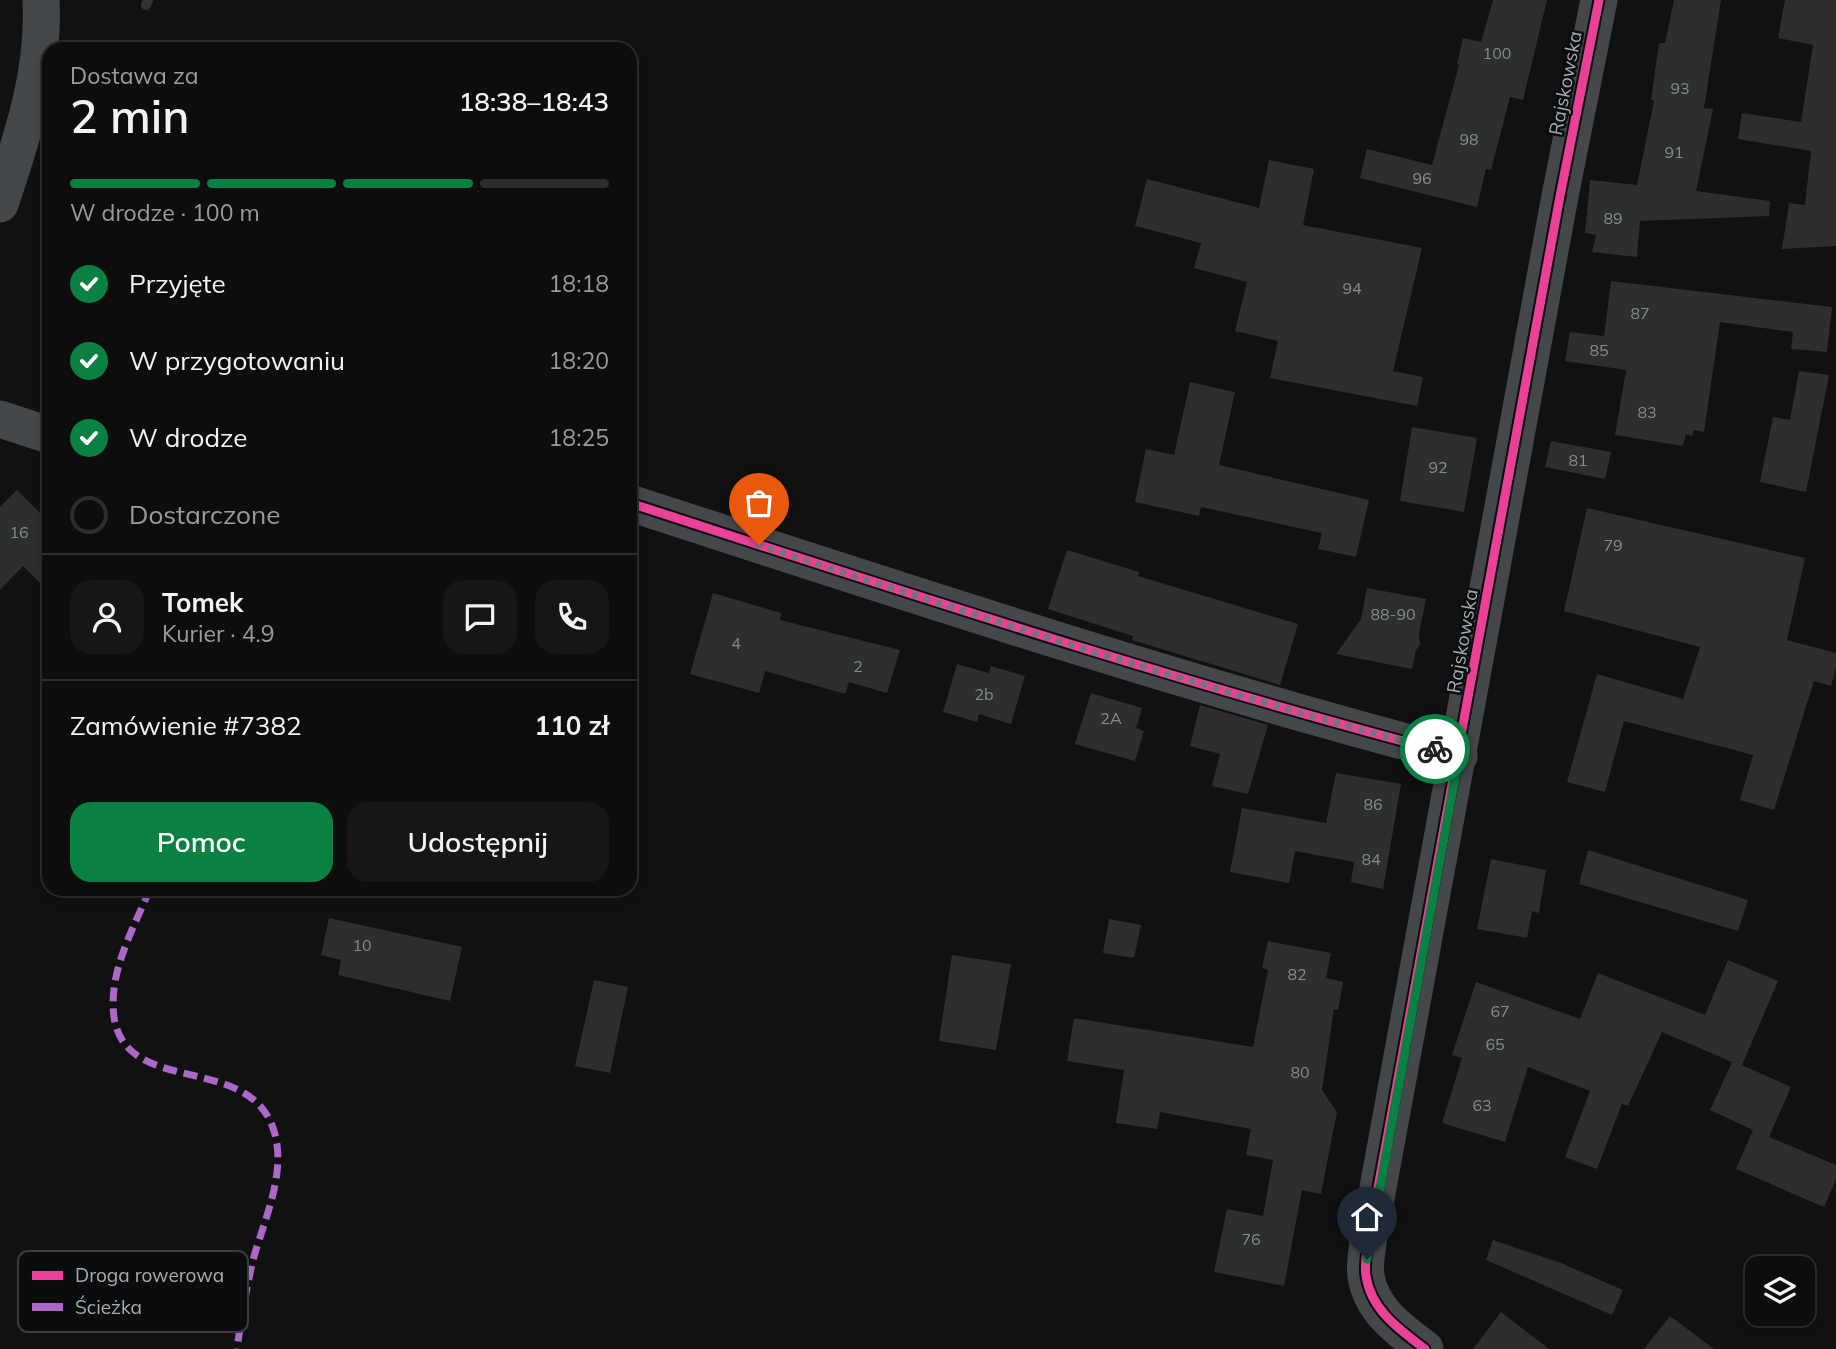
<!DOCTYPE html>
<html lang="pl">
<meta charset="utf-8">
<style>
:root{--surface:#0d0d0d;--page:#161616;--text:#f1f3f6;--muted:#9a9c9d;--line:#2d2d2e;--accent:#0b8043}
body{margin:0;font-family:Mulish,sans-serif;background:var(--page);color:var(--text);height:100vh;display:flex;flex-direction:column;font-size:26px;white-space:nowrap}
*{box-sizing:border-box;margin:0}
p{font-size:23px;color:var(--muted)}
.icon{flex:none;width:38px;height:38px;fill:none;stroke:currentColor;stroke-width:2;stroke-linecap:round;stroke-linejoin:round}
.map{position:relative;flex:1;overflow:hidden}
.sheet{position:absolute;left:42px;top:42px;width:595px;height:854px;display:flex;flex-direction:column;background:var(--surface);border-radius:21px;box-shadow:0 4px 10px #0003,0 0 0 2px var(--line)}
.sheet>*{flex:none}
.tools{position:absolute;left:1745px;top:1256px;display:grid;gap:14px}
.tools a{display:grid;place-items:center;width:70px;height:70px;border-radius:14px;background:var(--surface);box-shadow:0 4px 10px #0003,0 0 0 2px var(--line);font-size:35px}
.pin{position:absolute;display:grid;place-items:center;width:60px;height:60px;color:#fff;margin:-72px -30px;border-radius:50% 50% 50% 0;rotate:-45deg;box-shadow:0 0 7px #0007}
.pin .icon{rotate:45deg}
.courier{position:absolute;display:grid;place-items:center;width:70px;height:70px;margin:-35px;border:5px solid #0b8043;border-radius:50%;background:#fff;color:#222;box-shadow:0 2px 9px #0007}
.summary em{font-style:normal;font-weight:600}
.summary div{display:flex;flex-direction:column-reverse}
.summary{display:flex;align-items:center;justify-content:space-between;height:119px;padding:0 28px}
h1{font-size:46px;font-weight:600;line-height:52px}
.bar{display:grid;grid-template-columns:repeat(4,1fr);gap:10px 7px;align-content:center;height:84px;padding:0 28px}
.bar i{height:9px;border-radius:5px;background:var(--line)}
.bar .current{background:var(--accent)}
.bar p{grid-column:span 4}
.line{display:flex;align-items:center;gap:18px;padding:0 28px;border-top:2px solid var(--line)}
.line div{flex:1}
.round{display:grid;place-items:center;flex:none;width:74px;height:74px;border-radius:21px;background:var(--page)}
ol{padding:0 28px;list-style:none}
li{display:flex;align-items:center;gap:21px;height:77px}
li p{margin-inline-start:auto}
li .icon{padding:7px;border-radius:50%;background:var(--accent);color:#fff;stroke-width:4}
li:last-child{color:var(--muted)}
li i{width:38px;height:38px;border:4px solid var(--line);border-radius:50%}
.primary-button{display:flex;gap:14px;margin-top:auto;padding:14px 28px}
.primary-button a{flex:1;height:80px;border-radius:21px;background:var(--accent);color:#fff;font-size:28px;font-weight:600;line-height:80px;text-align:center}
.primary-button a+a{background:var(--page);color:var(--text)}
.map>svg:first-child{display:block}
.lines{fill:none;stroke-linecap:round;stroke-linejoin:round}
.stream{stroke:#293435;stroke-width:10}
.building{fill:#2d2e2e}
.street{stroke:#45484a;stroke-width:37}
.quiet{stroke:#ac68c9;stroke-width:7;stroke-dasharray:14 7;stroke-linecap:butt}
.cycleway-casing{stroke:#0b0c0d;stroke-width:13}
.cycleway{stroke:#ea4096;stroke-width:9}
.done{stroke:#707679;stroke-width:7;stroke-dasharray:0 12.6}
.route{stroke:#0b8043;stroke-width:9}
.labels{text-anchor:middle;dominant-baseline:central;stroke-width:5;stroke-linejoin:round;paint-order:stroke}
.number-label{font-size:16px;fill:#868d90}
.street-label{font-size:19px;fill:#a3adb1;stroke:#0b0c0d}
.key{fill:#0b0c0d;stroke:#393c3e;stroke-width:2}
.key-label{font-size:19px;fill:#a3adb1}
</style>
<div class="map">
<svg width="1836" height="1349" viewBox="0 0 1836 1349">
<rect width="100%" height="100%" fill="#111"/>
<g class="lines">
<path class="stream" d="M146,5l2,-5
M230,49l1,-2"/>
</g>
<path class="building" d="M1493,0h54l-24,100 -13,-3 -19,73 -5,-1 -9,38 -117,-29 7,-29 65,16 27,-100 -2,-1 6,-26 18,4z
M1674,0h47l-17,108 9,1 -17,82 74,10 -1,15 -129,5 -3,36 -45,-5 4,-17 -11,-2 5,-53 47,5 17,-84 -3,-1 8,-57h6z
M1785,0h51v246l-54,3 7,-46 16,2 6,-54 -73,-12 4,-26 59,9 12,-77 -35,-7z
M1269,160l45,9 -11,56 119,23 -29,123 30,6 -6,29 -147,-28 8,-37 -43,-10 12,-49 -53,-14 7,-25 -66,-17 12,-47 112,29z
M1611,281l221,26 -5,45 -36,-3 2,-17 -73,-10 -16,110 -10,-2 -2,6 -6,-2 -3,12 -68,-11 11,-65 -61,-9 5,-29 34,4z
M1799,371l30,4 -23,117 -46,-10 13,-65 17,3z
M1190,382l45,10 -16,73 150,35 -13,57 -38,-8 4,-16 -121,-26 -2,9 -64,-14 11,-53 28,6z
M1412,427l65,11 -13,74 -64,-11z
M1551,441l60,11 -6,27 -60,-12z
M17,490l32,32v70l-26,-26 -23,24v-83z
M1587,508l218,50 -18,82 49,13v15l-5,18 -17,-5 -40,129 -34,-10 13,-45 -129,-34 -19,71 -38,-10 30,-108 86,25 17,-52 -136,-36z
M1067,550l72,22 -1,4 160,48 -18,61 -148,-45 1,-4 -85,-27z
M1367,588l59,11 -7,34 1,12 -4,5 -4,19 -76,-15 25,-35z
M713,593l68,20 -1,7 120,30 -13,43 -38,-11 -4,12 -80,-23 -6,22 -69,-19z
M957,664l32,9 2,-7 34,10 -14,48 -32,-10 -2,8 -34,-10z
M1091,693l51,15 -6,20 8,3 -9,30 -60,-17z
M1200,705l68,20 -20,69 -36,-8 8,-32 -30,-8z
M1336,773l65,11 -18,105 -32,-7 3,-20 -59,-11 -6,32 -59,-11 12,-64 84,15z
M1588,850l160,50 -10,31 -159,-47z
M1491,859l55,11 -7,43 -7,-2 -5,27 -50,-9z
M329,918l133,29 -12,54 -112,-26 3,-15 -20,-5z
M1109,919l32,6 -7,33 -31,-5z
M1268,941l63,12 -5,25 17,4 -5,28 -4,-1 -12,81 15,22 -16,82 -19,-4 -18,96 -70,-14 13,-63 36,7 10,-56 -27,-5 5,-26 -91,-17 -3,17 -41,-6 8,-53 -57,-9 7,-43 179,29 15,-77 -6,-2z
M952,955l59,9 -15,86 -57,-9z
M1728,960l50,21 -36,84 49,22 -22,50 67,28v14l-12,28 -88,-38 17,-39 -43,-20 22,-48 -70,-30 -34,74 -6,-2 -25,65 -32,-12 25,-66 -62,-24 -23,75 -63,-19 20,-65 -10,-3 24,-73 104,37 18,-46 107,42z
M594,980l34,7 -18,86 -35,-7z
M1493,1240l68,23 62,27 -11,25 -126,-55z
M1501,1312l48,37h-76z
M1670,1316l44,33h-70z"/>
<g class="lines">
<path class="street" d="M0,204c22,-66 45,-133 41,-204
M0,419l49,16
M630,503c275,89 549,180 829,253
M1425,1349c-25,-19 -54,-39 -59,-73 -2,-10 1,-23 2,-34l192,-1046 39,-196"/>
<path class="quiet" d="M150,889c-13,31 -32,66 -36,100 -14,119 134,55 160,142 13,42 -10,89 -21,129 -7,30 -12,59 -16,89"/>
<g class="cycleway-casing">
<path id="cycleway" d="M630,503c275,89 549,180 829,253
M1425,1349c-25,-19 -54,-39 -59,-73 -2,-10 1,-23 2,-34l192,-1046 39,-196"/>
</g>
<use href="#cycleway" class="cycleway"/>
</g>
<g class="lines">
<path class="done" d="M759,545c224,73 448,145 676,204"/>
<path class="route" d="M1367,1259l92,-503 -24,-7"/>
</g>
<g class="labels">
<g class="number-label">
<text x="1497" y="53">100</text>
<text x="1680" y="88">93</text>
<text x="1469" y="139">98</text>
<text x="1674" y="152">91</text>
<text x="1422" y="178">96</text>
<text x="1613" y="218">89</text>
<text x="1352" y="288">94</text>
<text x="1640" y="313">87</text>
<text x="1599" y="350">85</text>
<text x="1647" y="412">83</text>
<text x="1578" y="460">81</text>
<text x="1438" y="467">92</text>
<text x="19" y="532">16</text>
<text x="1613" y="545">79</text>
<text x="1393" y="614">88-90</text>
<text x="736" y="643">4</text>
<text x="858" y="666">2</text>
<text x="984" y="694">2b</text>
<text x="1111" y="718">2A</text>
<text x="1373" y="804">86</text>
<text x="1371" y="859">84</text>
<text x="362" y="945">10</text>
<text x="1297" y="974">82</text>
<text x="1500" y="1011">67</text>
<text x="1495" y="1044">65</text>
<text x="1300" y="1072">80</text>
<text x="1482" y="1105">63</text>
<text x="1251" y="1239">76</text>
</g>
<g class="street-label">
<text transform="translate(1565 83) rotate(-79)">Rajskowska</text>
<text transform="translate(1462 641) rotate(-80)">Rajskowska</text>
</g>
</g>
<rect x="18" y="1251" width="230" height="81" rx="10" class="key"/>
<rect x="32" y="1271" width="31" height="9" fill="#ea4096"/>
<rect x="32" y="1303" width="31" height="8" fill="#ac68c9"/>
<g class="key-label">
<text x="75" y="1282">Droga rowerowa</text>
<text x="75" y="1314">Ścieżka</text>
</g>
</svg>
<div class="tools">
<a><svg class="icon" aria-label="layers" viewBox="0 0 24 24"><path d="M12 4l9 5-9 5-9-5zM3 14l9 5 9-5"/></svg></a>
</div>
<div class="pin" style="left:759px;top:545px;background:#ea580c"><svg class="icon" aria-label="bag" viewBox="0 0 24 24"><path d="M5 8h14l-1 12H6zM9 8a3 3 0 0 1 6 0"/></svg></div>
<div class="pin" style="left:1367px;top:1259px;background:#1f2937"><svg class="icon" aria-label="home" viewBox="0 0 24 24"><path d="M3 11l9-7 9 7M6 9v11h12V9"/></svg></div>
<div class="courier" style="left:1435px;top:749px"><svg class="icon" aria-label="bike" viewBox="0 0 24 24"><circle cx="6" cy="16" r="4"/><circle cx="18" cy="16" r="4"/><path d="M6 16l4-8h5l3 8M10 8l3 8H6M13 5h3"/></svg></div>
<section class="sheet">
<div class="summary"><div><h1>2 min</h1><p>Dostawa za</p></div><em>18:38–18:43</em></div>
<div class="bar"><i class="current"></i><i class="current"></i><i class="current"></i><i></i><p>W drodze · 100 m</p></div>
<ol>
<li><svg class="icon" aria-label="check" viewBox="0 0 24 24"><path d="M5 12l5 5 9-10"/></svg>Przyjęte<p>18:18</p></li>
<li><svg class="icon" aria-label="check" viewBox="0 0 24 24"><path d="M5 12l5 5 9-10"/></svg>W przygotowaniu<p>18:20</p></li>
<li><svg class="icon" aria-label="check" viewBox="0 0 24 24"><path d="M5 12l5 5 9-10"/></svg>W drodze<p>18:25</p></li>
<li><i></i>Dostarczone</li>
</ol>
<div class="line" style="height:126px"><a class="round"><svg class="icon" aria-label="person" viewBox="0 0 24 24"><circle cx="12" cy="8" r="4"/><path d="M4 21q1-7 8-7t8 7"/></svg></a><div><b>Tomek</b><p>Kurier · 4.9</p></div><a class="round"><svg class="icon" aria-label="chat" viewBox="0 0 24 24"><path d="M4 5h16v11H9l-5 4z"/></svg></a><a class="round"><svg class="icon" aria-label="phone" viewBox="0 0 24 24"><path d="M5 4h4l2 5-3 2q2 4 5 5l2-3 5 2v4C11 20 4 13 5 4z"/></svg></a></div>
<div class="line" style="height:91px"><div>Zamówienie #7382</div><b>110 zł</b></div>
<div class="primary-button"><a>Pomoc</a><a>Udostępnij</a></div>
</section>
</div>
